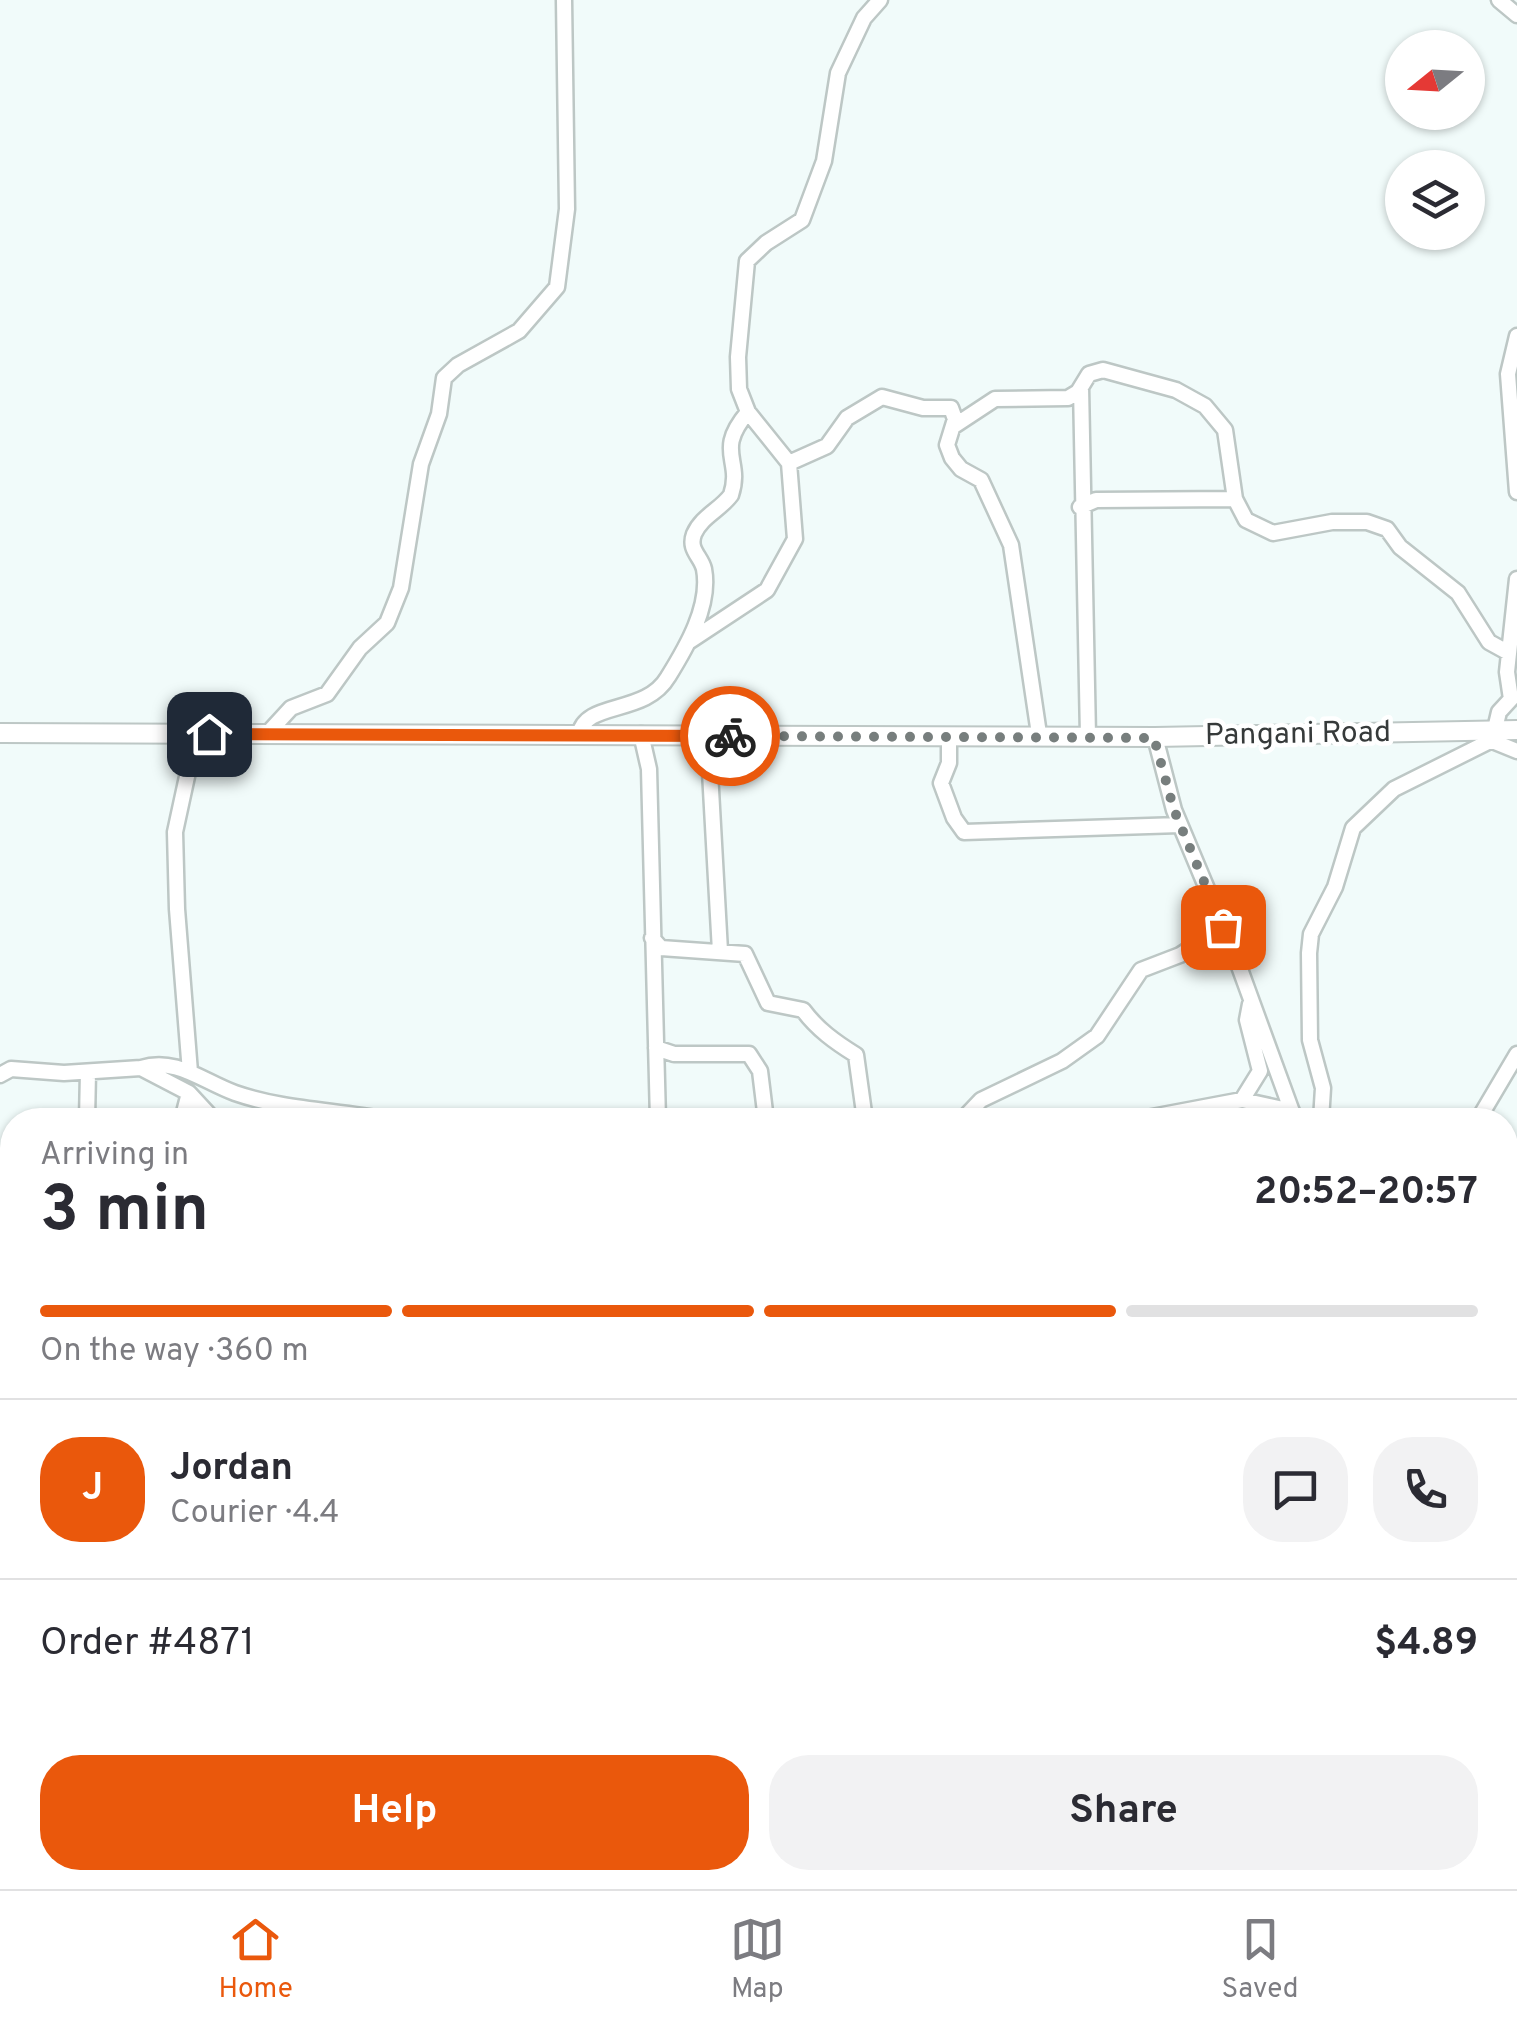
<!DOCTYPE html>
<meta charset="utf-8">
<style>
:root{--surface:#fff;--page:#f2f2f3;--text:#2b2b33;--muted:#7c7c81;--line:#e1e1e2;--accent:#ea580c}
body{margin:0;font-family:Overpass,sans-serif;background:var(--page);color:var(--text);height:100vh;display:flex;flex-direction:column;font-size:38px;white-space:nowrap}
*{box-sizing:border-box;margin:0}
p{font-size:32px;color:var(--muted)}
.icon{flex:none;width:55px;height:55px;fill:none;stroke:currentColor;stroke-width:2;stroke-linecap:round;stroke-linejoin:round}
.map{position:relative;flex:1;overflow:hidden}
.details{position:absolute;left:0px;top:1108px;width:1518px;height:782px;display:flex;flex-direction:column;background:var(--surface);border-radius:40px 40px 0 0;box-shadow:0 2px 8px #0004}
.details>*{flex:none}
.needle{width:65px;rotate:252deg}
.tools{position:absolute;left:1385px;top:30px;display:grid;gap:20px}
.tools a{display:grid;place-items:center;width:100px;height:100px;border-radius:50%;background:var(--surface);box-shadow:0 2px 8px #0004;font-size:50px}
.pin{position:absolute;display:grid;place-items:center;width:85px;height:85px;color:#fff;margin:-42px;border-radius:20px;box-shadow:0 5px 15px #0006}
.courier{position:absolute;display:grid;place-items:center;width:100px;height:100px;margin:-50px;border:8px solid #ea580c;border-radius:50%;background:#fff;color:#222;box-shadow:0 2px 12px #0007}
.headline em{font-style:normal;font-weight:700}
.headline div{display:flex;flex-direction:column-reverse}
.headline{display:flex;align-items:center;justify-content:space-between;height:170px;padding:0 40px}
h1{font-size:65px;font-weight:700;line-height:75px}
.bar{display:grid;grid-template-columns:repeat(4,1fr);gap:15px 10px;align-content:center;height:120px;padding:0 40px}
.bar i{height:12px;border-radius:8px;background:var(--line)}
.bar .on{background:var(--accent)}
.bar p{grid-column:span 4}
.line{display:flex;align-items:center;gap:25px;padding:0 40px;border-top:2px solid var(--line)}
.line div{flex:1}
.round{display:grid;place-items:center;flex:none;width:105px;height:105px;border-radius:40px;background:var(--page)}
.primary-button{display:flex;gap:20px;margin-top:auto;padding:20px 40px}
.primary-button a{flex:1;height:115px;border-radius:40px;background:var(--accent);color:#fff;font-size:40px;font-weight:700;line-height:115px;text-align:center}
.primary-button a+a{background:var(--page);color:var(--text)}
.dock{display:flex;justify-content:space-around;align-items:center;height:140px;border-top:2px solid var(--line);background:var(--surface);font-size:28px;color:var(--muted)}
.dock a{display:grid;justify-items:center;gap:5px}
.dock .on{color:var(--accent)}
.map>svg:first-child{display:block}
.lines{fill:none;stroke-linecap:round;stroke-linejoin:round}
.minor-casing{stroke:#bdc7c5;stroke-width:19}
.major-casing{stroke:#bdc7c5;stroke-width:22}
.minor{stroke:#fff;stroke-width:14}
.major{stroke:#fff;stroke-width:18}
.done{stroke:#777e7d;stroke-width:10;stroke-dasharray:0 18}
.route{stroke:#ea580c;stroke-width:12}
.labels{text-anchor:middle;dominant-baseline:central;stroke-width:9;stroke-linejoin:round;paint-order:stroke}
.street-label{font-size:30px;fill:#363a3a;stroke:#fff}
</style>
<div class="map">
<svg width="1517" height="1889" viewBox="0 0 1517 1889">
<rect width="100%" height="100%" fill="#f1fbfa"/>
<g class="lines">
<g class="minor-casing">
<path id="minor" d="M1499,0l18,15
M1517,336l-9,38 9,118
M1081,387l7,349
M954,426l41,-27 73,-1 10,-6 11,-18 14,-4 73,20 29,16 20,24 10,69 11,21 27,13 59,-11h35l20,7 13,18 58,46 31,49 20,11
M789,463l38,-17 20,-28 35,-21 41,11h28l4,11 -8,26 5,13 9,11 20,11 30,65 28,189
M1080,507l16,-7 139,-1
M690,641l77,-51 28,-51 -6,-76 -41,-51 -9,-23 -1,-32 9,-96 19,-18 36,-23 22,-59 14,-88 26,-55 16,-18
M1495,729l4,-17 12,-13 -4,-27 10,-93
M268,733l23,-25 36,-14 33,-46 27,-25 14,-35 20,-124 18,-50 5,-36 14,-13 61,-34 38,-44 10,-78 -3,-209
M181,734l7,38 -13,60 2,77 13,163
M641,734l8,35 9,351
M579,735c6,-35 66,-19 89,-58 18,-29 43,-71 36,-108 -3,-13 -16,-19 -10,-35 8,-18 26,-24 37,-39 12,-36 -17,-43 17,-83
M708,736l12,215
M949,737v26l-8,20 13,35 10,14 216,-7
M1155,737l19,73 62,148 59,162
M1485,738l32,13
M652,938l9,10 84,6 23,49 35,7c14,19 32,32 53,45l9,65
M656,1048l18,6h75l11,17 6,49
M141,1068c35,-11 61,13 94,25 49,17 101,17 152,27
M0,1075l11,-6 53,4 77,-5 48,25 25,27
M1242,1100l18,-29 -13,-51 3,-16
M87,1120l1,-48
M182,1120l7,-27
M962,1120l19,-20 81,-39 35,-25 44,-66 39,-15 43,-28
M1136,1120l106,-20 50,11
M1321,1120l2,-32 -13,-48 -1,-87 2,-19 24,-47 18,-59 41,-39 98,-49
M1478,1120l39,-66
M1505,1170l12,4
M0,1412l12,4
M1505,1478l6,-3
M0,1501l12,-1
M0,1612l12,24
M1505,1723l12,7
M0,1733l12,1
M1505,1776l12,-26
M232,1878l28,11
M614,1878l9,11
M1352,1878l18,11
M563,1889l4,-11
M1053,1889l6,-11
M1454,1889l5,-11"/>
</g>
<g class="major-casing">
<path id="major" d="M0,733l1155,4 362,-7"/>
</g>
<use href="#minor" class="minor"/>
<use href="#major" class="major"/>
</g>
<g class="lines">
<path class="done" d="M730,736l424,2 20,72 49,117"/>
<path class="route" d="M209,734l521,2"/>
</g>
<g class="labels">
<g class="street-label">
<text transform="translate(1298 735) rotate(-1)">Pangani Road</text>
</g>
</g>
</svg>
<div class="tools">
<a><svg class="needle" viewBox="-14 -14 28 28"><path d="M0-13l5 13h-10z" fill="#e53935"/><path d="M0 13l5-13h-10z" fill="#7c7c81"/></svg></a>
<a><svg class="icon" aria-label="layers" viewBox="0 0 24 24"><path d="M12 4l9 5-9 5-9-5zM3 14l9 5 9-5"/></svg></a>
</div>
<div class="pin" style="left:1223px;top:927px;background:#ea580c"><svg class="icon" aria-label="bag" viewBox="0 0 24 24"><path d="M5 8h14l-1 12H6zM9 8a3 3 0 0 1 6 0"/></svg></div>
<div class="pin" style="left:209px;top:734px;background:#1f2937"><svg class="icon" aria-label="home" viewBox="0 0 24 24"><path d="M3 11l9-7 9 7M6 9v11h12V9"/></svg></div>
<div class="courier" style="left:730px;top:736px"><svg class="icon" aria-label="bike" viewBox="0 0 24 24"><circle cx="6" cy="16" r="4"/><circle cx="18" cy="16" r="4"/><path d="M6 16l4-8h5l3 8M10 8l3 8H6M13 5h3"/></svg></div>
<section class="details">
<div class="headline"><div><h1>3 min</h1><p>Arriving in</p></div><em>20:52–20:57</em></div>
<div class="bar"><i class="on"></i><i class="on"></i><i class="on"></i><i></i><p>On the way · 360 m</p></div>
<div class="line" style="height:180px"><b class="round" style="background:var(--accent);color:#fff">J</b><div><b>Jordan</b><p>Courier · 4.4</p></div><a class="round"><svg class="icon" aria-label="chat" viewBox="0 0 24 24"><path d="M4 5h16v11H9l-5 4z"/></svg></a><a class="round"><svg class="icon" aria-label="phone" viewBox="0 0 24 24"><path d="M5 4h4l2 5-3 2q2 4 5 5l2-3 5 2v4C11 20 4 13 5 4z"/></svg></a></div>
<div class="line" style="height:130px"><div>Order #4871</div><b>$4.89</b></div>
<div class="primary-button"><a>Help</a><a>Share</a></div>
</section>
</div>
<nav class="dock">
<a class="on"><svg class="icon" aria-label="home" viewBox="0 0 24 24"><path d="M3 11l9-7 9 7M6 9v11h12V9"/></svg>Home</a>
<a><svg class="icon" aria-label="map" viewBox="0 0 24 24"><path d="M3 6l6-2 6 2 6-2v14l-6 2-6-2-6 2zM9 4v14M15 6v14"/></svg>Map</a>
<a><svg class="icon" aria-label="saved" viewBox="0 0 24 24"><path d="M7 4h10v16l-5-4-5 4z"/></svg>Saved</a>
</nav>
